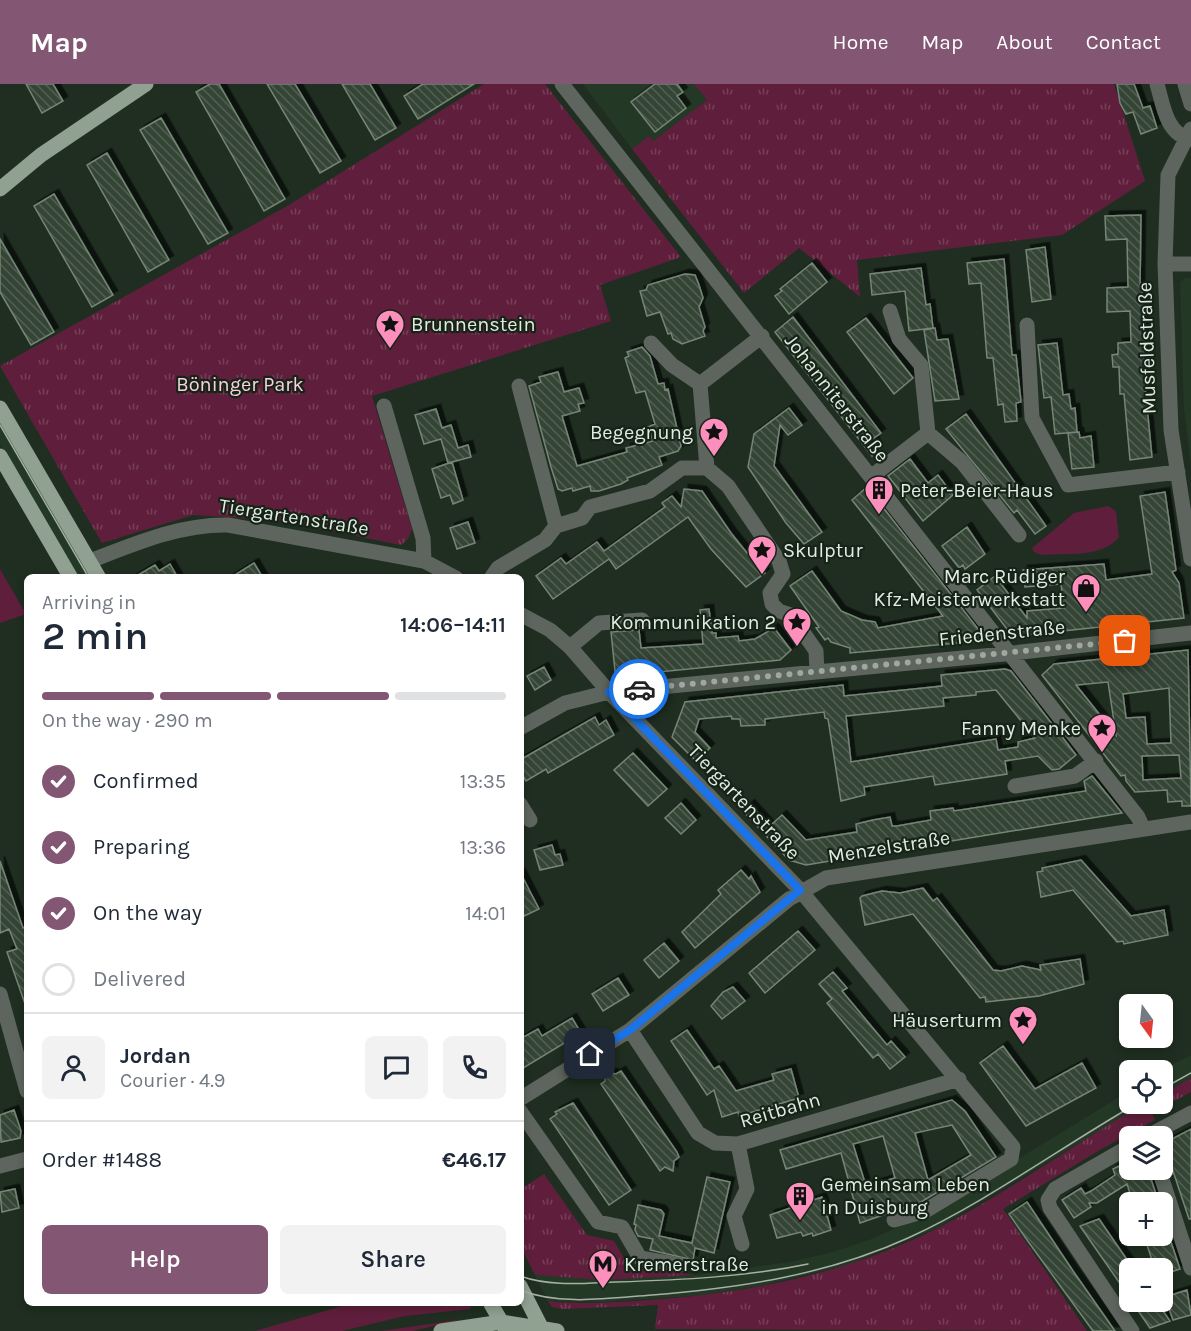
<!DOCTYPE html>
<meta charset="utf-8">
<style>
:root{--surface:#fff;--page:#f2f2f3;--text:#1f2937;--muted:#747a83;--line:#e0e1e3;--accent:#835673}
body{margin:0;font-family:Karla,sans-serif;background:var(--page);color:var(--text);height:100vh;display:flex;flex-direction:column;font-size:22px;white-space:nowrap}
*{box-sizing:border-box;margin:0}
p{font-size:20px;color:var(--muted)}
.icon{flex:none;width:33px;height:33px;fill:none;stroke:currentColor;stroke-width:2;stroke-linecap:round;stroke-linejoin:round}
.map{position:relative;flex:1;overflow:hidden}
.side{position:absolute;left:24px;top:490px;width:500px;height:732px;display:flex;flex-direction:column;background:var(--surface);border-radius:9px;box-shadow:0 3px 9px #0003}
.side>*{flex:none}
.needle{width:39px;rotate:165deg}
.tools{position:absolute;left:1119px;top:910px;display:grid;gap:12px}
.tools a{display:grid;place-items:center;width:54px;height:54px;border-radius:9px;background:var(--surface);box-shadow:0 3px 9px #0003;font-size:30px}
.pin{position:absolute;display:grid;place-items:center;width:51px;height:51px;color:#fff;margin:-26px;border-radius:12px;box-shadow:0 3px 9px #0006}
.courier{position:absolute;display:grid;place-items:center;width:60px;height:60px;margin:-30px;border:4px solid #1a73e8;border-radius:50%;background:#fff;color:#222;box-shadow:0 2px 8px #0007}
.headline em{font-style:normal;font-weight:600}
.headline div{display:flex;flex-direction:column-reverse}
.headline{display:flex;align-items:center;justify-content:space-between;height:102px;padding:0 18px}
h1{font-size:39px;font-weight:600;line-height:45px}
.bar{display:grid;grid-template-columns:repeat(4,1fr);gap:9px 6px;align-content:center;height:72px;padding:0 18px}
.bar i{height:8px;border-radius:4px;background:var(--line)}
.bar .on{background:var(--accent)}
.bar p{grid-column:span 4}
.line{display:flex;align-items:center;gap:15px;padding:0 18px;border-top:2px solid var(--line)}
.line div{flex:1}
.round{display:grid;place-items:center;flex:none;width:63px;height:63px;border-radius:9px;background:var(--page)}
ol{padding:0 18px;list-style:none}
li{display:flex;align-items:center;gap:18px;height:66px}
li p{margin-inline-start:auto}
li .icon{padding:6px;border-radius:50%;background:var(--accent);color:#fff;stroke-width:4}
li:last-child{color:var(--muted)}
li i{width:33px;height:33px;border:3px solid var(--line);border-radius:50%}
.button{display:flex;gap:12px;margin-top:auto;padding:12px 18px}
.button a{flex:1;height:69px;border-radius:9px;background:var(--accent);color:#fff;font-size:24px;font-weight:600;line-height:69px;text-align:center}
.button a+a{background:var(--page);color:var(--text)}
header{display:flex;align-items:center;gap:36px;box-sizing:border-box;height:84px;padding:0 30px;background:var(--accent);color:#fff}
header strong{font-size:28px}
nav{display:flex;gap:33px;margin-inline-start:auto;font-size:21px}
.map>svg:first-child{display:block}
.built{fill:#243826}
.grass{fill:#5f1f3c}
.park{fill:url(#park-tufts)}
.building{fill:url(#building-back-hatch);stroke:#758676;stroke-width:1.5;fill-rule:evenodd;filter:url(#shadow)}
.lines{fill:none;stroke-linecap:round;stroke-linejoin:round}
.minor{stroke:#5d655e;stroke-width:15}
.major{stroke:#90a091;stroke-width:15}
.tram{stroke:#a6b0a6;stroke-width:1.5}
.done{stroke:#9ea99e;stroke-width:6;stroke-dasharray:0 10.8}
.route{stroke:#1a73e8;stroke-width:8}
.labels{text-anchor:middle;dominant-baseline:central;stroke-width:4.5;stroke-linejoin:round;paint-order:stroke}
.poi-label{font-size:20px;fill:#e2ebe2;stroke:#152417;text-anchor:start}
.street-label{font-size:20px;fill:#e2ebe2;stroke:#152417}
.park-label{font-size:20px;fill:#fbcfdf;stroke:#152417}
</style>
<header>
<strong>Map</strong>
<nav><a>Home</a><a>Map</a><a>About</a><a>Contact</a></nav>
</header>
<div class="map">
<svg width="1191" height="1247" viewBox="0 0 1191 1247">
<defs>
<pattern id="park-tufts" width="24" height="20" patternUnits="userSpaceOnUse" patternTransform="scale(1.5)"><rect width="24" height="20" fill="#5f1f3c"/><path d="M3 7l-1-3M5 7V3M7 7l1-3M15 17l-1-3M17 17v-4M19 17l1-3" fill="none" stroke="#764058"/></pattern>
<pattern id="building-back-hatch" width="6" height="6" patternUnits="userSpaceOnUse" patternTransform="scale(1.5)"><rect width="6" height="6" fill="#354436"/><path d="M-1 5l2 2M0 0l6 6M5-1l2 2" fill="none" stroke="#525f53"/></pattern>
<filter id="shadow"><feDropShadow dx="4.5" dy="-4.5" stdDeviation="0" flood-color="#0009"/></filter>
</defs>
<rect width="100%" height="100%" fill="#1f2e20"/>
<path class="built" d="M583,0h111l13,16 -54,41 -4,-5 -17,13z
M1185,194h6v186l-7,-55 -4,-127z
M0,333l94,160h-16l-78,-133z
M1191,971v23l-28,16 -1,-24z
M1129,1007l1,13h14l-207,124 -89,37 -92,22 -61,9 -91,6 -56,-1 -13,-26 68,5 92,-5 95,-13 43,-10 36,-12 59,-26z"/>
<path class="grass" d="M1108,422l8,5 3,26c-16,21 -54,16 -78,18l-7,-3 -2,-4 42,-35z
M0,485l26,45 -26,9z
M349,1220h120l2,5 -66,7 -63,15h-87z
M464,1235l-52,12h-31z"/>
<path class="park" d="M484,0h61l136,173 -81,28 11,36 -239,75 40,133 -4,10 -7,6 -124,-25 -84,-5 -91,28 -102,-177 289,-161z
M694,0h420l31,97 -83,54 -205,25 3,37 -61,-49 -55,45 -112,-144 17,-13 4,5 54,-41z
M1191,994v14l-39,21 3,7 -52,28 -100,61 84,122 -432,-2 3,-24 -95,4 -11,-2 -4,-6c37,4 77,1 114,-2 95,-8 187,-27 272,-69 70,-35 136,-83 204,-123l6,-3h18l1,-10z
M544,1090l43,61 27,6 14,24 67,10 -92,5 -68,-5 -14,-28v-58z"/>
<path class="building" d="M26,0h27l10,17 -21,12z
M210,0h9l66,115 -21,12 -68,-119z
M267,0h28l46,77 -21,12z
M342,0h28l26,44 -21,12z
M423,0h51l-56,35 -14,-23z
M655,0h22l6,8 -6,4 9,12 -31,24 -24,-30z
M1117,0h17l9,24 7,-2 7,22 -16,6 -8,-22 -7,2 -6,-11z
M161,34l67,115 -20,11 -68,-114z
M107,69l62,107 -21,12 -61,-107z
M54,110l59,101 -21,12 -58,-101z
M1141,131l-1,72h2l3,99 7,71 -22,3 -6,-66h-4l-1,-27h-6l-1,-12 6,-1v-11l13,-1 -1,-31 -23,1v-24l21,-1 -1,-48 -21,1 -1,-24z
M0,155l54,93 -23,13 -31,-53z
M1045,163l6,52 -19,3 -6,-52z
M1004,175l8,96h4l5,47 -5,1 1,18 -12,1 -2,-18 -5,1 -5,-47h-6l-6,-75 -12,1 -2,-21z
M812,179l15,19 -38,32 -14,-18 7,-5 -2,-2z
M921,184l5,37 4,-1 3,24 -24,3 -4,-40 -33,4 -2,-21z
M685,190l10,1 4,10 4,13 -4,9 6,20 -2,4 2,5 -23,8 -9,-5 -2,-6 -3,1 -8,-22 -13,4 -7,-25 6,-1 2,-5z
M793,233l88,116 -7,5 2,8 -4,10 -97,-124z
M866,234l47,60 -19,16 -47,-62z
M935,244l2,12 11,-1 11,60 -24,2 -11,-71z
M1057,259l6,52 6,-1 2,15 4,-1 2,24 -22,2 -4,-37 -7,1 -6,-53z
M642,263l8,9 8,28 6,-1 1,7 3,-1 13,57 -3,5 -19,6 3,8 -35,13 1,2 -7,4 -22,7h-8l-1,-5 -17,5 -1,-3 -10,3 -4,-2 -7,-22 -22,-81 12,-4 -2,-5 19,-5 6,20 15,-4 5,15 -6,1 2,7 -18,5 15,50 50,-14 -1,-4 27,-7 -5,-14 7,-3 -10,-33 -9,2 -11,-35 4,-2 -2,-4z
M789,324l13,17 -14,10 -8,-10 -6,41 48,66 -18,12 -18,-21 -38,-56 6,-33z
M436,325l6,19 9,-3 7,23 10,-3 3,12 -23,6 -7,-24 -17,5 -9,-29z
M966,330l80,112 -11,8 -18,-24 -3,3 -68,-84z
M1079,348l1,6 11,-2 3,31 -22,2 -4,-36z
M910,375l18,24 10,-8 15,20 -30,26 -35,-45z
M452,378l11,38 -10,4 -3,-9 -9,3 -9,-29z
M867,403l115,147 -3,7 -129,12v-5l-19,-6 -3,-4 -3,2 -9,-12 3,-1 -29,-41 22,-15 29,40 21,9 13,2 3,6 65,-12 -91,-116z
M684,405l18,2 29,42 16,20 3,-2 15,22 -19,14 -35,-38 -23,-32 -72,52 -7,-10 -56,40 -17,-23 25,-18 5,6 31,-22 7,9 61,-44 -3,-4 10,-7 9,11z
M1165,408l11,78 -4,2 7,11 5,35 -168,18 -6,-3 -33,-43 18,-14 32,42v-7l37,-3 -3,-24 -36,3 -2,-17 81,-6 2,16 46,-6 -12,-78z
M468,438l7,21 -18,6 -7,-21z
M967,443l18,27 -20,15 -2,-4 -4,3 -17,-22z
M254,479l9,15h-33z
M170,480l8,14h-45l22,-13 4,6z
M709,525l3,24h4v5l22,-2 1,5 16,-2 19,-11 17,22 -11,10 -161,16v-5h-4l-4,-39 28,-2 2,18 62,-4 -3,-34z
M1188,566l3,156h-9v-5l-14,1 -1,-12 -32,2 -9,-11 -1,-6 -4,1 -79,-101 12,-11zM1108,598l8,53 -40,-50zM1169,604l2,55 -24,1 -2,-27 -19,1 -3,-24zM1179,671l2,23 -38,2 -1,-24z
M544,583l7,13 -16,10 -8,-14z
M1005,585l6,2 65,84 -17,14 -7,1 -14,-14 -33,5 2,13 -72,11 -2,-9 -69,11 1,8 -24,6 -13,-82 -3,-1 -1,-6 -59,7v6l-24,1 -1,-7h-8l-1,-3 -32,3 -4,13 15,16 -14,13 -24,-24 13,-35 158,-17 1,11 70,-7 28,-3 -1,-11zM996,606l39,48 -17,4v5l-20,3 -2,-11 -145,23 -5,-46 98,-10 -1,-8 33,-3v-3z
M595,633l4,8 7,-5 8,15 -66,38 -2,-4 -20,12 -6,-10v-11z
M633,669l34,36 -19,17 -34,-36z
M1092,692l30,37 -316,52 -17,-5 -46,-49 7,-7 20,22 12,-11 24,25 51,-8 -1,-8 17,-4 17,-3 2,9h5l34,-6 -1,-9 23,-3 1,3 132,-20 -2,-10z
M681,719l15,17 -15,14 -16,-16z
M552,761l3,10 5,-1 3,11 -23,5 -6,-20z
M1081,776l50,56 33,-6 4,25 -44,9 -1,-3 -6,1 -44,-52 -32,7 -4,-25 6,-1 -1,-3z
M0,777l23,67 4,-2v77l-2,1 -18,-52 10,-3 -8,-20 -9,4z
M741,786l8,9 2,-3 9,16 -65,56 -13,-16 39,-38 -3,-4z
M520,788l19,37 -19,9z
M923,804l10,13 4,-3 56,72 8,1 21,-5 19,4 -1,-5 40,-6 4,25 -45,12 -53,6 -1,-5 -5,1 -67,-84 -48,11 -5,-27 2,-2 20,-5 18,2z
M798,847l17,19 -50,43 -16,-20z
M664,859l15,18 -20,17 -15,-18z
M833,888l14,16 -5,3 45,54 4,-4 14,16 -15,12 -12,-15 -5,4 -46,-55 5,-4 -13,-15z
M618,894l11,17 -26,16 -11,-17z
M733,903l12,14 -23,18 -11,-13 12,-14z
M572,934l9,15 -61,37v-31l18,-10 4,7z
M687,946l27,39 5,-3 17,25 38,-11 -2,-6 19,-5 8,29 -60,18 -1,-4 -16,5 -8,-27 -7,5 -36,-54z
M1003,962l32,43 47,-26 14,25 -70,38 -46,-63z
M621,987l56,81 2,5 -5,4 -1,10 -8,-4 -5,4 -59,-87 4,-3 1,-9 10,2z
M952,1016l13,11 31,46 -75,45 -61,21 -19,-70 -55,16 -6,-19zM952,1041l19,30 -43,25 -13,-47zM883,1052l12,42 -29,8 -13,-42z
M573,1019l58,87 -22,15 -59,-86 7,-5 -2,-2z
M14,1026l7,21 -1,7 -19,4 -1,-27z
M1191,1045v90h-2l-24,-72 7,-4 -2,-3z
M1130,1077v9h18l11,33h-26l-6,-19 -30,19h-8l2,4 -17,11 -12,-18 19,-12 4,6 6,-3 24,-16 -2,-6z
M707,1093l23,5 -16,71 -19,-5 -2,12 -43,-10 3,-11 -15,-3 -3,-6 1,-5 -2,-1 4,-19 23,5 3,4 -5,22 33,7z
M15,1105l4,19 -17,4 -2,-20z
M822,1113l9,33 -18,6 -1,-3 -9,3 -2,-4 -24,6 -7,-23z
M1027,1118l46,69 42,60h-22l-66,-91 -18,-26z
M1099,1135l31,45v34l-50,-72z
M1144,1152h25l11,33 -18,6v-16l-9,4z
M1187,1206l4,25 -18,5 -8,-23z
M1132,1218h25l13,19 -20,7z"/>
<g class="lines">
<path class="minor" d="M562,0l576,733 5,11
M1157,0c6,20 9,51 34,55
M1185,0l6,20
M1191,45l-23,46 -3,89 6,166 20,129
M1165,180h26
M1027,241l5,93 36,67 110,-13
M651,259l21,22 28,19
M700,300l7,84
M700,300l62,-48
M519,302l37,140
M384,322l39,132 1,23
M928,349l34,29 57,73
M707,384l21,18 51,75 4,13 -13,19 2,11 7,7 12,4 25,36 1,21
M872,392l56,-43 -7,-68 -22,-26 -9,-28
M90,477c44,-17 90,-37 138,-36l196,36 32,17
M491,494l7,-10 47,-28 11,-14 26,-8 8,-11 60,-16 32,-23h25
M520,530l30,16 20,17 39,45 191,198 213,257 -2,12 -86,52 -31,9
M570,563l29,-24 43,-3
M520,644l45,-25 44,-11 395,-38 187,-21
M1015,702l60,-10 21,-15
M520,720l10,16
M0,910l27,97
M630,946l68,103 17,10 23,1 221,-65
M520,1015l110,-69 159,-131 37,-21 365,-56
M520,1027l78,111 24,5 18,31 40,7
M1146,1053l45,-24
M738,1060l9,45 -13,27 8,28
M1130,1062l-75,43 -7,11 2,8 82,123
M0,1082l27,-7
M1159,1086l32,98"/>
<path class="major" d="M0,105l41,-34 105,-71
M0,324l99,170
M0,372l71,122
M520,1202l23,45
M491,1220l15,26
M441,1247l61,-9 55,9"/>
<path class="tram" d="M0,341l89,153
M1162,1005l29,-16
M520,1192c31,11 65,7 96,6 64,-2 130,-5 192,-18
M520,1206c40,16 91,8 132,5 87,-7 175,-20 256,-57 77,-35 153,-91 228,-134"/>
</g>
<g class="lines">
<path class="done" d="M639,605l486,-48"/>
<path class="route" d="M590,970l40,-24 170,-140 -191,-198 30,-3"/>
</g>
<defs>
<g id="sight-pin" transform="scale(1.5)"><path d="M0 17L-7.5 6A9.5 9.5 0 1 1 7.5 6Z" fill="#fe8ebc" stroke="#152417"/><path d="M0-6L1.8-2.2L6-1.7L2.9 1.2L3.7 5.4L0 3.3L-3.7 5.4L-2.9 1.2L-6-1.7L-1.8-2.2Z" fill="#111"/></g>
<g id="building-pin" transform="scale(1.5)"><path d="M0 17L-7.5 6A9.5 9.5 0 1 1 7.5 6Z" fill="#fe8ebc" stroke="#152417"/><path d="M-4-6H4V6H1V3H-1V6H-4ZM-2.5-4.3h1.7v1.8h-1.7ZM.8-4.3h1.7v1.8H.8ZM-2.5-1h1.7V.8h-1.7ZM.8-1h1.7V.8H.8Z" fill="#111"/></g>
<g id="shop-pin" transform="scale(1.5)"><path d="M0 17L-7.5 6A9.5 9.5 0 1 1 7.5 6Z" fill="#fe8ebc" stroke="#152417"/><path d="M-5-2.5h2.3a2.7 3.5 0 0 1 5.4 0H5L5.5 6h-11ZM-1.5-2.5h3a1.5 2.3 0 0 0-3 0Z" fill="#111"/></g>
<g id="metro-pin" transform="scale(1.5)"><path d="M0 17L-7.5 6A9.5 9.5 0 1 1 7.5 6Z" fill="#fe8ebc" stroke="#152417"/><path d="M-5.5 5V-5H-3L0 0L3-5H5.5V5H3V-.5L0 4L-3-.5V5Z" fill="#111"/></g>
</defs>
<g fill-rule="evenodd">
<use href="#sight-pin" x="390" y="240"/>
<use href="#sight-pin" x="714" y="348"/>
<use href="#building-pin" x="879" y="406"/>
<use href="#sight-pin" x="762" y="466"/>
<use href="#shop-pin" x="1086" y="504"/>
<use href="#sight-pin" x="797" y="538"/>
<use href="#sight-pin" x="1102" y="644"/>
<use href="#sight-pin" x="1023" y="936"/>
<use href="#building-pin" x="800" y="1112"/>
<use href="#metro-pin" x="603" y="1180"/>
</g>
<g class="labels">
<g class="poi-label">
<text x="411" y="240">Brunnenstein</text>
<text x="693" y="348" text-anchor="end">Begegnung</text>
<text x="900" y="406">Peter-Beier-Haus</text>
<text x="783" y="466">Skulptur</text>
<text x="1065" y="492" text-anchor="end">Marc Rüdiger<tspan x="1065" dy="23">Kfz-Meisterwerkstatt</tspan></text>
<text x="776" y="538" text-anchor="end">Kommunikation 2</text>
<text x="1081" y="644" text-anchor="end">Fanny Menke</text>
<text x="1002" y="936" text-anchor="end">Häuserturm</text>
<text x="821" y="1100">Gemeinsam Leben<tspan x="821" dy="23">in Duisburg</tspan></text>
<text x="624" y="1180">Kremerstraße</text>
</g>
<g class="street-label">
<text transform="translate(1147 264) rotate(-92)">Musfeldstraße</text>
<text transform="translate(837 314) rotate(52)">Johanniterstraße</text>
<text transform="translate(294 433) rotate(9)">Tiergartenstraße</text>
<text transform="translate(1002 549) rotate(-6)">Friedenstraße</text>
<text transform="translate(744 718) rotate(46)">Tiergartenstraße</text>
<text transform="translate(889 763) rotate(-9)">Menzelstraße</text>
<text transform="translate(780 1026) rotate(-16)">Reitbahn</text>
</g>
<g class="park-label">
<text x="240" y="300">Böninger Park</text>
</g>
</g>
</svg>
<div class="tools">
<a><svg class="needle" viewBox="-14 -14 28 28"><path d="M0-13l5 13h-10z" fill="#e53935"/><path d="M0 13l5-13h-10z" fill="#747a83"/></svg></a>
<a><svg class="icon" aria-label="locate" viewBox="0 0 24 24"><circle cx="12" cy="12" r="6"/><path d="M12 2v4M12 18v4M2 12h4M18 12h4"/></svg></a>
<a><svg class="icon" aria-label="layers" viewBox="0 0 24 24"><path d="M12 4l9 5-9 5-9-5zM3 14l9 5 9-5"/></svg></a>
<a>+</a>
<a>−</a>
</div>
<div class="pin" style="left:1125px;top:557px;background:#ea580c"><svg class="icon" aria-label="bag" viewBox="0 0 24 24"><path d="M5 8h14l-1 12H6zM9 8a3 3 0 0 1 6 0"/></svg></div>
<div class="pin" style="left:590px;top:970px;background:#1f2937"><svg class="icon" aria-label="home" viewBox="0 0 24 24"><path d="M3 11l9-7 9 7M6 9v11h12V9"/></svg></div>
<div class="courier" style="left:639px;top:605px"><svg class="icon" aria-label="car" viewBox="0 0 24 24"><path d="M5 17H2v-5l4-1 3-4h7l3 4 3 1v5h-3M9 17h6M6 11h13"/><circle cx="7" cy="17" r="2"/><circle cx="17" cy="17" r="2"/></svg></div>
<section class="side">
<div class="headline"><div><h1>2 min</h1><p>Arriving in</p></div><em>14:06–14:11</em></div>
<div class="bar"><i class="on"></i><i class="on"></i><i class="on"></i><i></i><p>On the way · 290 m</p></div>
<ol>
<li><svg class="icon" aria-label="check" viewBox="0 0 24 24"><path d="M5 12l5 5 9-10"/></svg>Confirmed<p>13:35</p></li>
<li><svg class="icon" aria-label="check" viewBox="0 0 24 24"><path d="M5 12l5 5 9-10"/></svg>Preparing<p>13:36</p></li>
<li><svg class="icon" aria-label="check" viewBox="0 0 24 24"><path d="M5 12l5 5 9-10"/></svg>On the way<p>14:01</p></li>
<li><i></i>Delivered</li>
</ol>
<div class="line" style="height:108px"><a class="round"><svg class="icon" aria-label="person" viewBox="0 0 24 24"><circle cx="12" cy="8" r="4"/><path d="M4 21q1-7 8-7t8 7"/></svg></a><div><b>Jordan</b><p>Courier · 4.9</p></div><a class="round"><svg class="icon" aria-label="chat" viewBox="0 0 24 24"><path d="M4 5h16v11H9l-5 4z"/></svg></a><a class="round"><svg class="icon" aria-label="phone" viewBox="0 0 24 24"><path d="M5 4h4l2 5-3 2q2 4 5 5l2-3 5 2v4C11 20 4 13 5 4z"/></svg></a></div>
<div class="line" style="height:78px"><div>Order #1488</div><b>€46.17</b></div>
<div class="button"><a>Help</a><a>Share</a></div>
</section>
</div>
